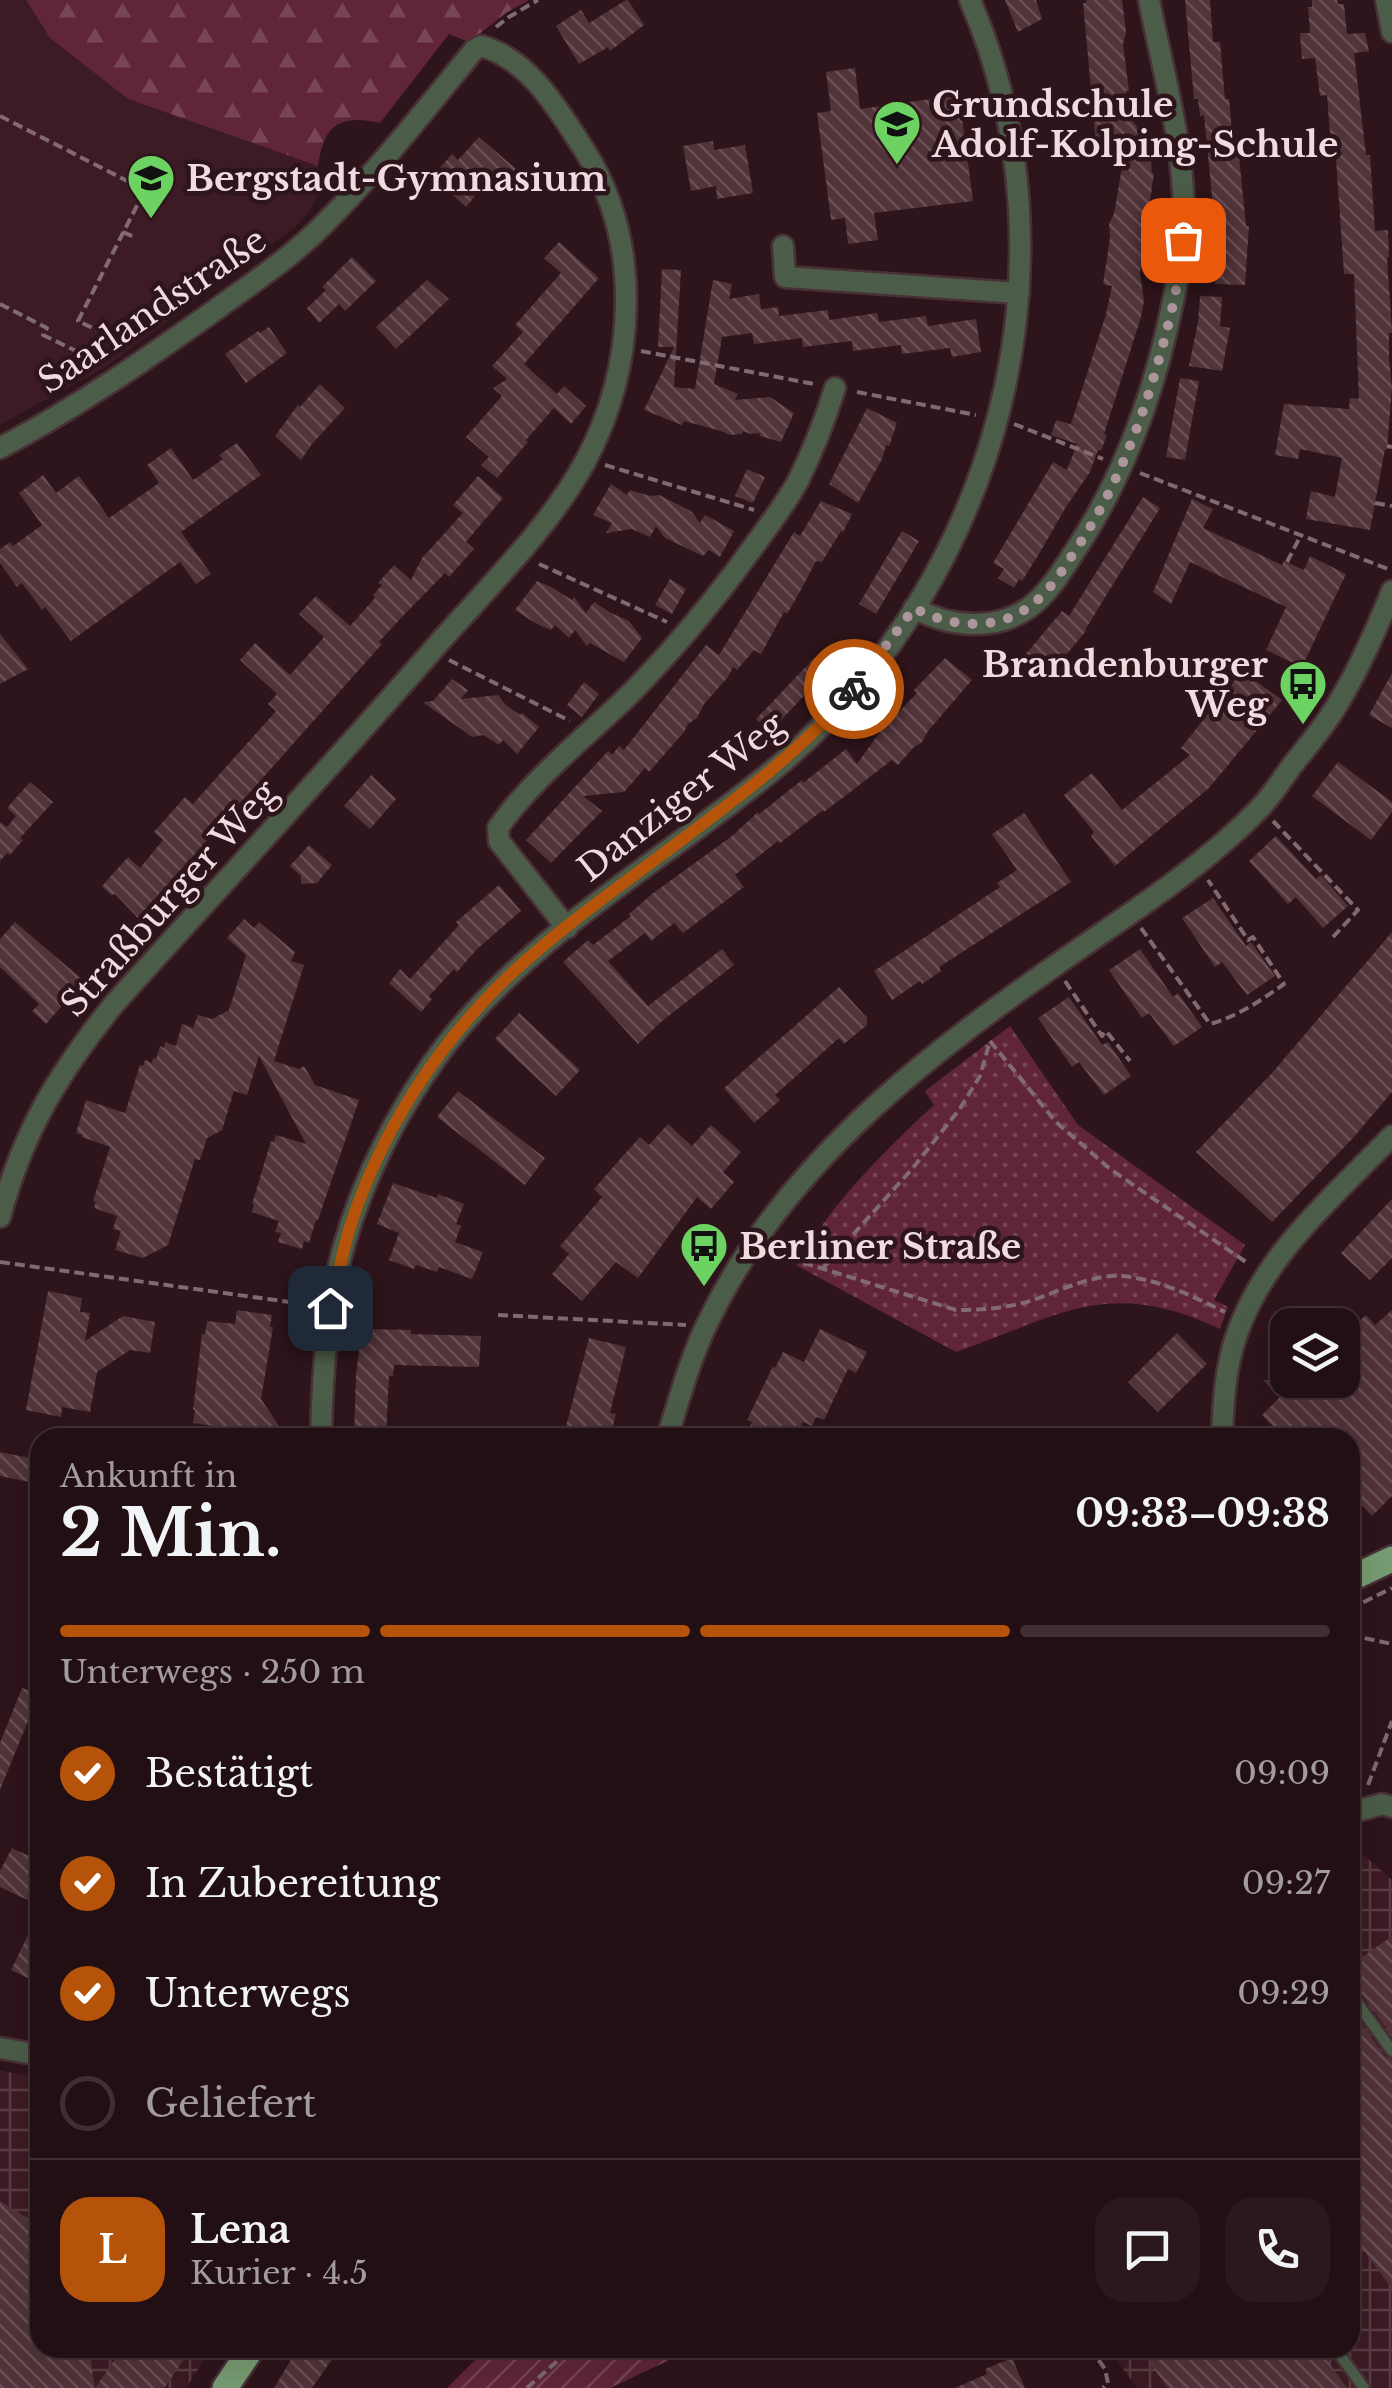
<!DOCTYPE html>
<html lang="de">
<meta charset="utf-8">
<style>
:root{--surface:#220f14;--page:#2a181d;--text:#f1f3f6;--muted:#a29ca0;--line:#3f2f34;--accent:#b45309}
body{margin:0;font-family:"Libre Baskerville",serif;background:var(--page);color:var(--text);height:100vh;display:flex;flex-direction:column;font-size:38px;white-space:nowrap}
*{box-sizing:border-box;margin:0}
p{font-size:32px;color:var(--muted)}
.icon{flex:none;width:55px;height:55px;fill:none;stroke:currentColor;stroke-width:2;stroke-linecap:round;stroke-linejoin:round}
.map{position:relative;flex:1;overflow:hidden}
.side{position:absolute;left:30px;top:1428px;width:1330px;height:930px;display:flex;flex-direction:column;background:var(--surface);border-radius:30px;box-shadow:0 10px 40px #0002,0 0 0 2px var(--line)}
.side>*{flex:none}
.controls{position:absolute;left:1270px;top:1308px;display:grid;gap:20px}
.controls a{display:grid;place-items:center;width:90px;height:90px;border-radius:20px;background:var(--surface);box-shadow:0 10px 40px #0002,0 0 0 2px var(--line);font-size:50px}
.pin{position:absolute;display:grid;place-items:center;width:85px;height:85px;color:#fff;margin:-42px;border-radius:20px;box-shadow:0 5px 15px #0006}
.courier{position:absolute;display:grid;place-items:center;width:100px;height:100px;margin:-50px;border:8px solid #b45309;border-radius:50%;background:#fff;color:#222;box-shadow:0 2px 12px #0007}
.head em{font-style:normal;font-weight:800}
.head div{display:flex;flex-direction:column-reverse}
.head{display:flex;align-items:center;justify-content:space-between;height:170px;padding:0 30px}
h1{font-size:65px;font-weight:800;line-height:75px}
.bar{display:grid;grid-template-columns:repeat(4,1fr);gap:15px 10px;align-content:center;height:120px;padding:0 30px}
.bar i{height:12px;border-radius:8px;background:var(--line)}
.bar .selected{background:var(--accent)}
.bar p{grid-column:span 4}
.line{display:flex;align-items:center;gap:25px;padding:0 30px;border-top:2px solid var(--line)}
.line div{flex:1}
.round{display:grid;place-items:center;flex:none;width:105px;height:105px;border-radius:30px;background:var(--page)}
ol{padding:0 30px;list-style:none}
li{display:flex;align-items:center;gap:30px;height:110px}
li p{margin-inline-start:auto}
li .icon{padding:10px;border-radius:50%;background:var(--accent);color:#fff;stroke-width:4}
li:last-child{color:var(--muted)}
li i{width:55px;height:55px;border:5px solid var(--line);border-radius:50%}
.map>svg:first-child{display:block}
.built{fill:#3d1b24}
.industrial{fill:url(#industrial-grid)}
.forest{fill:url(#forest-firs)}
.park{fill:url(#park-dots)}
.garden{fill:url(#garden-furrows)}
.building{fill:url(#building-back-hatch)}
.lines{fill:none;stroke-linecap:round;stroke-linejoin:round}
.service-casing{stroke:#493037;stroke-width:15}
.minor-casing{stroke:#493037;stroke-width:25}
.primary-casing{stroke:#493037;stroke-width:30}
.path{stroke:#816a70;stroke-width:4;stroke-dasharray:10 5;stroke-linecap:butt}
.service{stroke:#4b5d48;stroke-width:10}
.minor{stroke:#4b5d48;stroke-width:20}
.primary{stroke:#779c72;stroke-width:25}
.done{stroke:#ac969b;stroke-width:10;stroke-dasharray:0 18}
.route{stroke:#b45309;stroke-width:12}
.labels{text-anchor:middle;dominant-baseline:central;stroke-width:9;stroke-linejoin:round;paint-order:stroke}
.poi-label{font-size:35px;font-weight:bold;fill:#f0dce0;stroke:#2e141b;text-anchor:start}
.street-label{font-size:35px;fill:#f0dce0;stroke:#2e141b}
</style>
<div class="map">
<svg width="1392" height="2388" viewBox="0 0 1392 2388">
<defs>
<pattern id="industrial-grid" width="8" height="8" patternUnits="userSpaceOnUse" patternTransform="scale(2.5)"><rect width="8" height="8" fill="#3d1b24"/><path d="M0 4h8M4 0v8" fill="none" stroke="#593c44"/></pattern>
<pattern id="forest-firs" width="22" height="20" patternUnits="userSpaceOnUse" patternTransform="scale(2.5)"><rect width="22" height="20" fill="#602637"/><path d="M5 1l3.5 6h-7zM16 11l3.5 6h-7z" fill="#774554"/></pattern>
<pattern id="park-dots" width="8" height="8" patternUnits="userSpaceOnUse" patternTransform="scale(2.5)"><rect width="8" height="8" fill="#602637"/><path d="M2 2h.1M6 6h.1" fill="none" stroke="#774554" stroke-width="1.8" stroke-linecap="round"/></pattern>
<pattern id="garden-furrows" width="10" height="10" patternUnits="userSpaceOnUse" patternTransform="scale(2.5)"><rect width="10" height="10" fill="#602637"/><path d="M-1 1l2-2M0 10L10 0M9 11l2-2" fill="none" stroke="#774554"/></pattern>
<pattern id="building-back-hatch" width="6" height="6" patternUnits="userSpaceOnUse" patternTransform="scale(2.5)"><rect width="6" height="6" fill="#51333a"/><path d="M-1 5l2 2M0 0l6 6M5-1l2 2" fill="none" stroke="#6a5056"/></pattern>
</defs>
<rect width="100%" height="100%" fill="#2e141b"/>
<path class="built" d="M0,0h26l24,38 78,61 190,67 2,24 -11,22 -15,16 -187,138 -107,59z"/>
<path class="industrial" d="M1350,1846h3l39,34v508h-255l-29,-40h242z
M0,2071l40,6v271h172l-26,40h-186z"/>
<path class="forest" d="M26,0h503l-23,13 -37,29 -20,-8 -69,89c-41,-9 -56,2 -62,43l-190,-67 -78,-61z"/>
<path class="park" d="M1010,1026l68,99 167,120 -31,55 14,7 -8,22c-113,-53 -160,-13 -264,23l-160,-87c35,-61 87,-113 138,-160l-9,-14z"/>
<path class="garden" d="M487,2348h208l-85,40h-163z"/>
<path class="building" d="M626,0h2l16,25 -34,26 -2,-4 -29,17 -23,-38 25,-16 8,13z
M1005,0h31l6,19 -24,13z
M1086,0h36l4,32 -3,12 6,47h-3l2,24 16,22 2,14 4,-1 2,23h2l-14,100 4,28 -3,16 -37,117 3,1 -6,16 -3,-1 -8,22 -24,35 -27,47 -17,27 -3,-2 -5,9 -16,-10 6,-9 -11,-6 60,-101 14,8 10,-26 -26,-9 5,-15 27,8 -12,-4 35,-110 6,-28 -9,-2 7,-46 -1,-14 5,-10 13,-76 -31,5 -13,-140h3z
M1185,0h25l3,42h7l5,57h4l5,57h5l7,70h3l-4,59 -30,-1 5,-78h-7l-9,-91 -4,1 -2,-17h-4z
M1312,0h25l1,4h6l3,30 18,-1 4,18 -15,2 12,102h4l5,76 13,-1 1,27h-2l5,76h-3v25l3,30 -5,62 -2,-1 -15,81 -64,-11 5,-28 24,6 7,-39 -42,-9 -2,10 -23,-4 9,-51 65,5 1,-11 9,1 -5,-125h-10l-8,-115h-4l-5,-64 -7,1 -5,-38 -13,1 -2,-26h10l-2,-26h4z
M855,68l5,41 99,-14 14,106 -99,12 4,27 -30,4 -3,-26 -14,2 -14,-107 14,-2 -5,-39z
M479,137l37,32 -24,27 -13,-5 -13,16 -34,-30 20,-23 6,6z
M713,141l1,9 31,-5 8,48 -36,6 -1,-13 -25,5 -8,-45z
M559,242l40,36 -75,86 33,30 7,-8 22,20 -15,18 -17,-16 -28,32 2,2 -31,36 -16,-13 8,-8 -23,-20 36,-41 -9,-8 14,-9 -15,-13 31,-34 -8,-7 46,-52 -17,-15z
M352,257l24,24 -31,30 -6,-7 -20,19 -12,-15 19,-18 -4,-3z
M662,269l19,1 -7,117 21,2 18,-109 19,4 -3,15 30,-5 2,15 17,-2 1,9 49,-6 1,10 48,-7 2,9 47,-6 2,10 48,-7 5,33 -29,5 -2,-9 -48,6 -1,-9 -48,6 -1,-10 -49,6 -1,-9 -48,6 -2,-11 -30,4 -8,47 24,10 -3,6 35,-3 24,16 -13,29 -22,-6 2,-3 -11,1 -7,-3 -1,3 -12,1 -9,-4 -37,-10 -2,4 -38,-15 30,-63h-16z
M427,280l22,19 -53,50 -20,-22z
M1200,296l22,1 -2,29 10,2 -8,43 -33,-5 9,-44z
M269,327l18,26 -41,30 -21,-29 33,-23 2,2z
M1180,378l19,3 -14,79 -19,-3z
M320,384l25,24 -33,36 -11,16 -26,-24 23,-31 2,2z
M867,408l30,15 -8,23 -3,-1 -4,14 -24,44 -29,-19z
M237,443l24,32 -80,57 30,42 -15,10 -16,-22 -109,79 -26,-34 -3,3 -20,-27 -5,4 -17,-24v-14l10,-7 3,4 29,-21 -23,-32 24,-18 13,18 23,-17 30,42 50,-35 -12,-18 24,-17 22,32 30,-21 -4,-4z
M747,469l18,8 -12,26 -18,-7z
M478,476l25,22 -37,44 8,7 -25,28 -4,-4 -45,46 -21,23 3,2 -244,274 -23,-24 -4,1 -9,-9 26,-29 12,11 23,-28 -9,-8 31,-35 8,7 83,-93 -8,-7 9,-10 -37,-34 15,-17 35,32 34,-38 -25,-23 17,-18 34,30 25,-28 -2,-3 9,-10 -4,-2 16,-18 17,15 11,-22 41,-45 -10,-8z
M611,484l16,11 3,-5 20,6 9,-1 32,16 9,12 5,-8 29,16 -14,26 -11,-7 -6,6 -38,-18 -9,-12 -6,11 -18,-8 -26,4 6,-10 -19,-8z
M1143,497l17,11 -75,122 1,1 -36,43 -11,-9 -6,8 -14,-11 43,-51 7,5z
M1192,499l21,10 -10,19 79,37 2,-4 20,9 6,-14 36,18 -44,93 -36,-17 20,-43 -96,-45 -19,42 -18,-12z
M821,501l31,13 -9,18 -2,-1 -19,31 -6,-1 -14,27 -15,26 -3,-2 -23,42 -7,-4 -17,20 -4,-3 -5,10 -24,27 -7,14 -9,6 -4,8 -35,40 -4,-4 -21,24 -41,4 19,15 -51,52 -25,-23 82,-89 4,4 7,-9 5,4 82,-105 13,10 75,-123 6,4z
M902,531l17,10 -43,73 -17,-10z
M670,579l16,10 -14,25 -17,-9z
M537,581l16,7 19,12 2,-3 12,16 8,-11 17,11 18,8 13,17 -18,24 -34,-19 -3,3 -12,-16 -6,8 -14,-13 -4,5 -14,-6 -22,-14z
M0,634l28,35 -28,15z
M815,657l13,13 -58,62 -14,-13z
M945,658l27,22 -44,51 -6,11 -9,6 -15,17 -6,-5 -68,52 -1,-2 -43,33 -2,-2 -43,34 9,12 -61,46 -9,-10 -23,18 -6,-8 -37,28 40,45 74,-57 12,16 -72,56 -24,23 -75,-82 25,-22 5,5 38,-29 -2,-2 23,-20 80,-58 26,-24 1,2 43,-34 1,3 43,-34 11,15 25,-35 35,-36 -3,-3z
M1242,671l40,29 -73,88 -94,78 -24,-30 3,-4 -30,-37 28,-22 30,37 68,-55 -9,-7z
M1392,673v55l-23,-13z
M452,679l16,11 -7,9 37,-4 8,10 14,10 2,-2 17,14 -22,27 -14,-14 -4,5 -16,-10 -11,2 -49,-35 10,-1z
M584,682l15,12 -17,23 -15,-12z
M1338,762l54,40v10l-21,28 -59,-44z
M371,775l25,24 -26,30 -26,-23z
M30,782l23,20 -33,36 3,2 -13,15 -3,-2 -7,8v-39l7,5 9,-11 -9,-8z
M1024,813l47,69 -132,85 2,4 -19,13 -2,-3 -28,19 -18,-29 126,-84 -3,-4 20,-13 -25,-36z
M1276,836l40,43 5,-4 27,31 -25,22 -27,-31 -8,7 -39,-43z
M309,845l23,20 -15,18 -16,1v-8l-11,-10z
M499,885l22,26 -44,38 -20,23 -3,-3 -25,27 3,3 -11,13 -32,-29 11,-14 10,10 49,-54 -3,-3z
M1213,898l33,48 5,-4 24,34 -28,19 -25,-33 -7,5 -33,-49z
M244,919l10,9 5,-6 36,30 -4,9 13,4 -30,96 25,8 5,-3 11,19 44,15 -41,120h-2l-7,23 -5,-2 -2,8 -24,-7 3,-9 -6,-1 4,-11 -27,-9 2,-8h-2l19,-63 3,1 2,-7 30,9 -47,-88 -12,39 -13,-4 -12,39 -15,8 -7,22 -5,-1 -27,86 -25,13 -28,-8 6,-19 -8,-2 4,-13 -23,-8 2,-6 -3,-1 17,-54 -28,-10v-2l-6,-2 10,-33 39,13 15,-48 3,1 2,-6 7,3 1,-5 3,1 4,-13 4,2 1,-6 11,4 6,-22 11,4 5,-13 14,4 17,-9 17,-55 -19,-17z
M15,922l69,59 -38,43 -14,-13 7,-7 -39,-37v-28z
M1392,932v160l-39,46 -81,84 -76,-70 76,-79z
M1140,949l33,48 5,-4 24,34 -28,19 -25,-33 -7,5 -33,-48z
M839,987l28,31v7l-23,19 -5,-6 -64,57 5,5 -26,23 -30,-35z
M1069,997l33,48 6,-3 23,34 -27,19 -25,-33 -7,5 -34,-49z
M519,1013l61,57 -24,26 -61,-57z
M458,1091l87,67 -20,27 -88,-68z
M668,1124l24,22 19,-21 30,27 -18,20 11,10 -23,27 -14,-12 -59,81 -22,-16 -34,39 -30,-27 17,-20 -9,-8 42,-49 -8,-8 27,-31 19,-21 9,8z
M393,1183l44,15 1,-4 26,10 -8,20 5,2 -6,16 28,10 -11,27 -33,-12 -2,5 -21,-7 -2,4 -25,-9 10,-27 -22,-9z
M1392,1199v59l-22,22 -29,-27z
M48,1291l34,7 -2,14 10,1 -5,28 38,-25 32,6 -5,31 -20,-3 -33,22 -7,40 -28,-5 -1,10 -35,-7z
M237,1310l35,5 -2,12h3l-12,72 26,39h-41l-6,-8 -47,-7 2,-13h-2l9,-76h3l2,-13 28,3z
M1392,1310v186l-20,20 -22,-23v-55h-53l-4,-5 -9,5 -22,-23 18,-18 -17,-17h7l18,-40v40h54v-43l24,-22 9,10z
M362,1329l49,1v4l70,2 -2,31 -85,-2 -1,11h-4l-3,62h-32l2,-64z
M820,1329l47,23 -11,21 -8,-4 -24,51 -8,-3 -4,9 -9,-4 -5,10 -8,-3 -4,9h-42l8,-16 -5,-2 26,-54 2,2 8,-16 21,10z
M1177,1333l30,31 -49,48 -30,-30z
M589,1338l37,9 -16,66 6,1 -6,24h-47z
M0,1452l40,8v24l-40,-8z
M22,1688l17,6 -39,96v-47z
M12,1848l28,13v45l-40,-19v-16z
M40,1910v74l-29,-14z
M1392,1936v100l-35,-48 -7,-4v-18z
M1350,2008l35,48 7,4v229l-42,-58z
M0,2201l40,25v122h48l7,40 28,-40h69l-28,40h-164z
M298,2348h42l-28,40h-38z
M1139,2348h179l29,40h-179z
M1012,2358l13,30h-70l32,-14 -2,-5z"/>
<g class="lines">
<g class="service-casing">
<path id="service" d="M1350,1993l42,58
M1335,2348l29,40"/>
</g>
<g class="minor-casing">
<path id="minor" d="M1386,0l6,32
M783,246l2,31 234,16
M0,448c76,-40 148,-90 218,-140 37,-27 75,-52 107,-85 54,-54 101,-114 149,-173l7,-4c49,13 78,65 104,105 58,92 51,216 0,311 -36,66 -97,125 -147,182 -106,122 -216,240 -324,360 -56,70 -90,125 -114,213
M914,608c35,19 82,24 116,-1 18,-14 31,-34 43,-53 51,-76 82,-163 100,-253 6,-28 12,-55 11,-83 0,-74 -21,-146 -35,-218
M567,928l-68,-87 -1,-13c36,-52 90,-92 135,-137 43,-44 81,-90 118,-141 16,-22 34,-45 47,-69 15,-30 27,-61 37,-93
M321,1438c1,-43 3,-86 9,-128 14,-95 58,-188 115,-264 91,-117 227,-190 339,-285 214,-184 299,-499 186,-761
M667,1438c12,-38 23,-79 40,-114 73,-154 212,-264 349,-359 69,-49 144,-95 203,-156 12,-12 22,-28 32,-42 17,-22 36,-43 49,-67 21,-35 37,-72 52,-109
M1222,1438c1,-33 3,-69 14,-101 27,-82 98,-141 156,-201
M1350,1813l32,-9 10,3
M0,2048l40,7"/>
</g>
<g class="primary-casing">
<path id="primary" d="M1350,1579l42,-20
M225,2388l27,-40"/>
</g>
<path class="path" d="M496,27l13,-10 29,-17
M0,116l145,74 -67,131 50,24
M123,232l11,5
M0,304l47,24 -4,7 58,28
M641,351l173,33
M857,392l119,23
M1014,424l89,35
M1387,446l5,1
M605,465l149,45
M1140,473l248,96
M1375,503l17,3
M1287,562l14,-27
M539,564l128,58
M449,660l121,61
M1273,821l85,89 -25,27
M1141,928l69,96c28,-8 50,-23 74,-40l-31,-47 -5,3 -40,-60
M1065,981l37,55 4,-5 24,30
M990,1041l66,81 54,47 139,95
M778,1247l20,14 158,49c26,0 53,-2 77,-10 26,-9 63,-27 90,-24 37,4 69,20 102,36
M0,1262l311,43
M823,1268l89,-99 47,-59 21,-34 10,-35
M498,1315l188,10
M1350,1609l42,-21
M1350,1635l42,9
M1368,1785l24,-64
M1090,2348l15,21 3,14 -5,5
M527,2388l45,-40"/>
<use href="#service" class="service"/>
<use href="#minor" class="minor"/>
<use href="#primary" class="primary"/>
</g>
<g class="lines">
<path class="done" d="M854,689l60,-81c35,19 83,24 116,-2 18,-13 31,-33 43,-52 42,-62 68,-129 88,-202 10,-36 19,-74 22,-112"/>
<path class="route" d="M330,1308c7,-27 12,-55 20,-81 31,-96 88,-184 161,-253 46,-43 98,-80 149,-118 68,-51 138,-101 194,-167"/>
</g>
<defs>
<g id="school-pin" transform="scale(2.5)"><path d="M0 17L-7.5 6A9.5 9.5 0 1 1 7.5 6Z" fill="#6cd362" stroke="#2e141b"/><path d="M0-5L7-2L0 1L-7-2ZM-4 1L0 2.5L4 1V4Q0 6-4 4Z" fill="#111"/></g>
<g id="bus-pin" transform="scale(2.5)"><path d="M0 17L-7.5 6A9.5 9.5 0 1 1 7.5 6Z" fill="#6cd362" stroke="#2e141b"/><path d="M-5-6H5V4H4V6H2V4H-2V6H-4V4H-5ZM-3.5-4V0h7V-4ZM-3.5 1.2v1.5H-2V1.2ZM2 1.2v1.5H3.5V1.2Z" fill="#111"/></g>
</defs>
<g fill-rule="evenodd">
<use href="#school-pin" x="897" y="124"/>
<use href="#school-pin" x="151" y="178"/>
<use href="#bus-pin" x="1303" y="684"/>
<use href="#bus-pin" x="704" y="1246"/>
</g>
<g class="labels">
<g class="poi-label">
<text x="932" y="104">Grundschule<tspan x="932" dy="40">Adolf-Kolping-Schule</tspan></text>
<text x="186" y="178">Bergstadt-Gymnasium</text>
<text x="1268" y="664" text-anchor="end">Brandenburger<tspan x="1268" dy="40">Weg</tspan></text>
<text x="739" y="1246">Berliner Straße</text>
</g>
<g class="street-label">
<text transform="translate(152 310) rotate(-34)">Saarlandstraße</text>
<text transform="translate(681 796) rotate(-38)">Danziger Weg</text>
<text transform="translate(169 898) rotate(-48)">Straßburger Weg</text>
</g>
</g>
</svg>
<div class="controls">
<a><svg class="icon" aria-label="layers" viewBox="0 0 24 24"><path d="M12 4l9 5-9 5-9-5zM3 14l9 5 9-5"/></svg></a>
</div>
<div class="pin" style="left:1183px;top:240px;background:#ea580c"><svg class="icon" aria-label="bag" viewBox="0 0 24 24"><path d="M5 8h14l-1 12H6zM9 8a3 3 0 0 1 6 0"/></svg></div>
<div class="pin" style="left:330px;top:1308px;background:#1f2937"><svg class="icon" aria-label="home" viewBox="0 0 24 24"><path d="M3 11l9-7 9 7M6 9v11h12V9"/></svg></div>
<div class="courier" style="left:854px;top:689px"><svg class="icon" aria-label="bike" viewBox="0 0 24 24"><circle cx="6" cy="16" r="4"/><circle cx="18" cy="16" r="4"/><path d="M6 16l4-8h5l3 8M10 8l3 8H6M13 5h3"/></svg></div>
<section class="side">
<div class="head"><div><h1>2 Min.</h1><p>Ankunft in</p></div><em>09:33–09:38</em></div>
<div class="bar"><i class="selected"></i><i class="selected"></i><i class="selected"></i><i></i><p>Unterwegs · 250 m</p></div>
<ol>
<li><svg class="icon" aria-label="check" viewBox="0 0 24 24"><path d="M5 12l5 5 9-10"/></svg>Bestätigt<p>09:09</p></li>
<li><svg class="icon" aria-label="check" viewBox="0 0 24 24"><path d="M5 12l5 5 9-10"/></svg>In Zubereitung<p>09:27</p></li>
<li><svg class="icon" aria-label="check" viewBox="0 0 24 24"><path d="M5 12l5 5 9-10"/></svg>Unterwegs<p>09:29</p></li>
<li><i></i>Geliefert</li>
</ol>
<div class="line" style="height:180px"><b class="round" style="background:var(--accent);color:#fff">L</b><div><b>Lena</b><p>Kurier · 4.5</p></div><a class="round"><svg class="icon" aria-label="chat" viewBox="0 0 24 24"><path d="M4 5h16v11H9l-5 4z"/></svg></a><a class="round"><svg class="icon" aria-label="phone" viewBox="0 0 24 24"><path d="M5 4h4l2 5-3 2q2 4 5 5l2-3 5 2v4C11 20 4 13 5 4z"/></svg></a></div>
</section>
</div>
